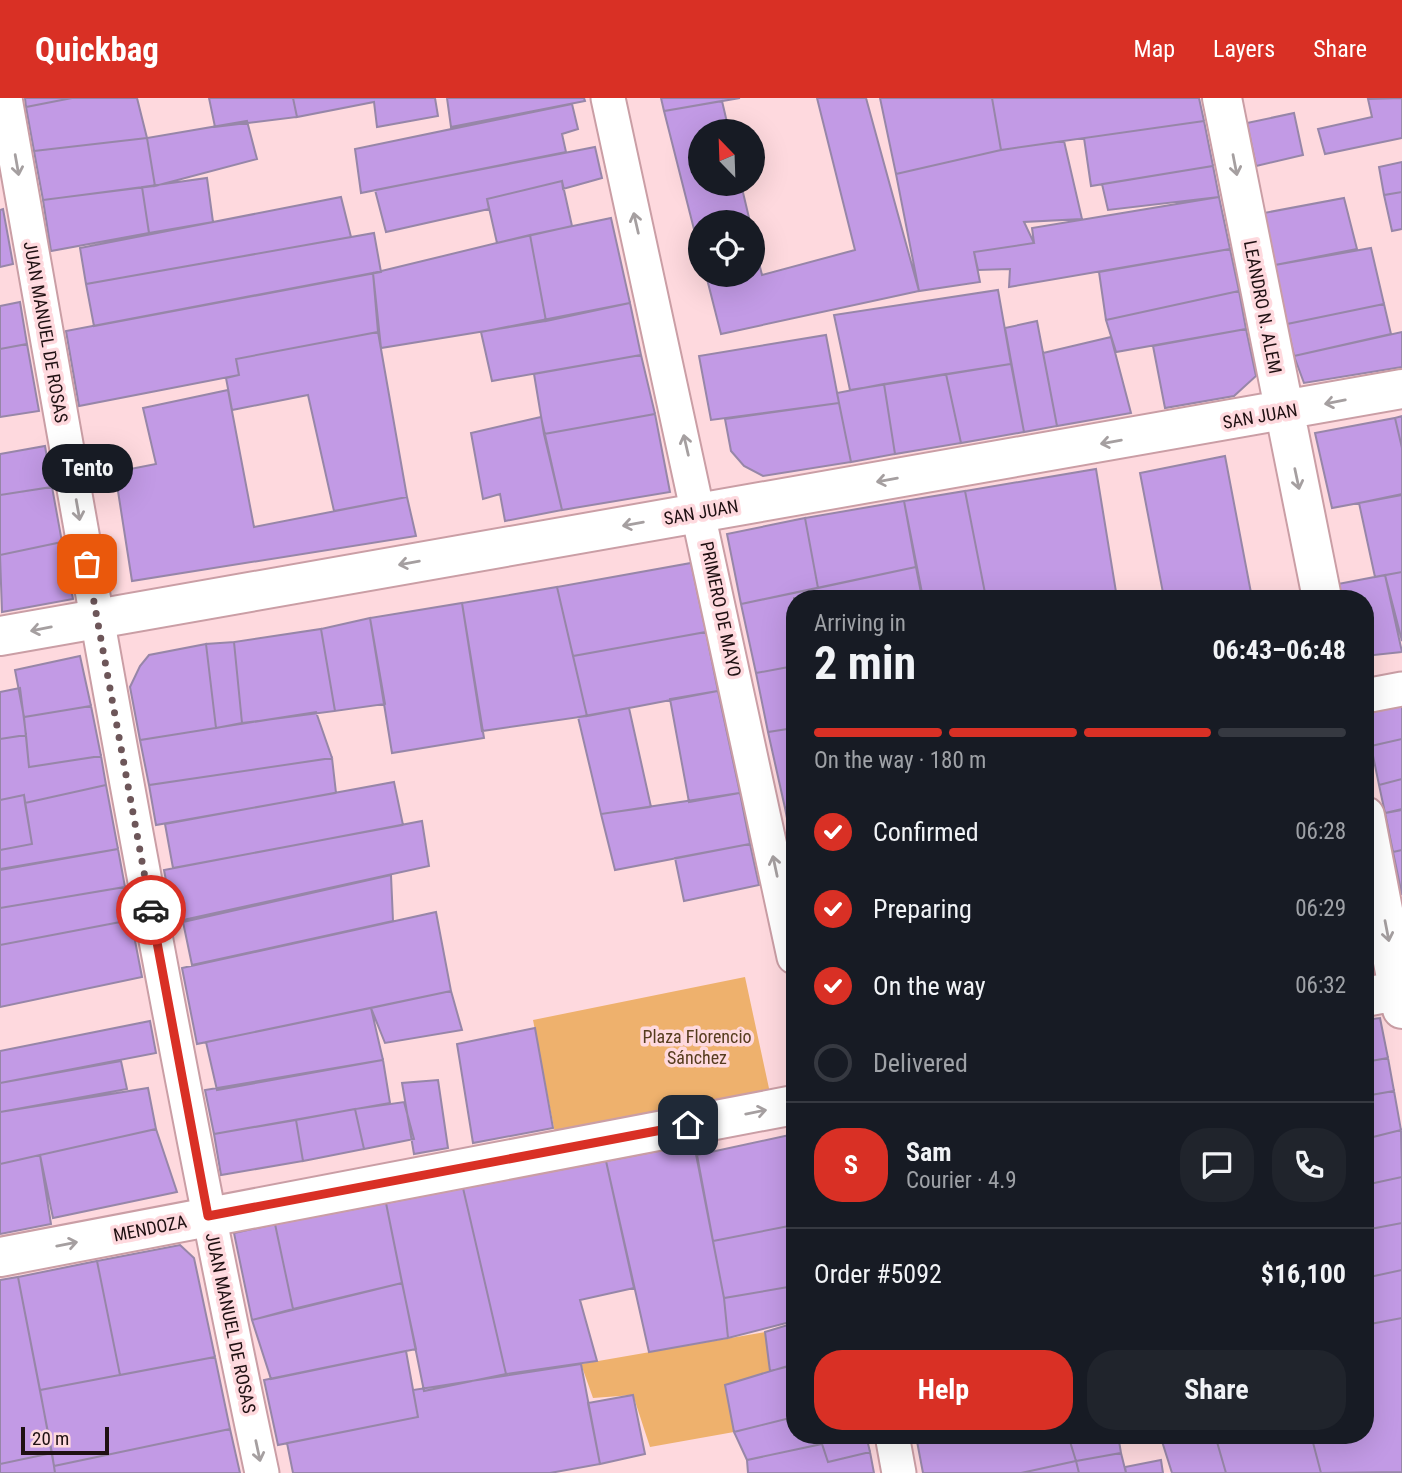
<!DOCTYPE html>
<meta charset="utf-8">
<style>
:root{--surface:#171b24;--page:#20242c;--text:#f1f3f6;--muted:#9ea1a6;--line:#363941;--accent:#d93025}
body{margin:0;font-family:"Roboto Condensed",sans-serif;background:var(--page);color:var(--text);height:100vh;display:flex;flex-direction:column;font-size:26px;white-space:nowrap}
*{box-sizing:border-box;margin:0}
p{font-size:23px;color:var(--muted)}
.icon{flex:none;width:38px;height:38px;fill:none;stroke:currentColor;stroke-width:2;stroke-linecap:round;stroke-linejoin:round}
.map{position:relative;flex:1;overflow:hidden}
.panel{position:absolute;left:786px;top:492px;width:588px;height:854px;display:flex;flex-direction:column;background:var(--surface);border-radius:28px;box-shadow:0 7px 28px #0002}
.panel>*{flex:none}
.needle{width:46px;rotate:337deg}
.tools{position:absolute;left:688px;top:21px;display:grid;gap:14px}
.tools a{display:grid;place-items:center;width:77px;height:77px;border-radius:50%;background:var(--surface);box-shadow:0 7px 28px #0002;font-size:35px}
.scale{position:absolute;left:21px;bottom:18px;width:88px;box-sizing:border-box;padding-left:7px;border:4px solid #1f1012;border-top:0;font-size:19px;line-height:24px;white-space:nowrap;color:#1f1012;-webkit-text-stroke:5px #fed9de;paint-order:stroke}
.pin{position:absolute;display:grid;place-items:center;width:60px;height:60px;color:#fff;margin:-30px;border-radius:14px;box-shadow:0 4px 10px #0006}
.courier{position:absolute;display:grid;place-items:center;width:70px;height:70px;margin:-35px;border:5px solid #d93025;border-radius:50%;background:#fff;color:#222;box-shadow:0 2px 9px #0007}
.bubble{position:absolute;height:49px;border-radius:24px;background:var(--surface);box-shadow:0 7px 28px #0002;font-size:23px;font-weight:700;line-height:49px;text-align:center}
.summary em{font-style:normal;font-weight:700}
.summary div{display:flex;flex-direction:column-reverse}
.summary{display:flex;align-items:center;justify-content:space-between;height:119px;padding:0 28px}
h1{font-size:46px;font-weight:700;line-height:52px}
.bar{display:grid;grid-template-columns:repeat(4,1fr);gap:10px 7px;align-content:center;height:84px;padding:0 28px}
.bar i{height:9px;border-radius:5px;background:var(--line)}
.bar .on{background:var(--accent)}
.bar p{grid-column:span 4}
.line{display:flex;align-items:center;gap:18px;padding:0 28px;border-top:2px solid var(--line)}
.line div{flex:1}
.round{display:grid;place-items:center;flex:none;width:74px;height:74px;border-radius:28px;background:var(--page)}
ol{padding:0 28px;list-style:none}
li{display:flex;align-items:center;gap:21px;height:77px}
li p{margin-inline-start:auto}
li .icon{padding:7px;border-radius:50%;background:var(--accent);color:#fff;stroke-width:4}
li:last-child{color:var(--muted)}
li i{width:38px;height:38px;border:4px solid var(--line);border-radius:50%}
.button{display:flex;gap:14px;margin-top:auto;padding:14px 28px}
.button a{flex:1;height:80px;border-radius:28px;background:var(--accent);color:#fff;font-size:28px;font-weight:700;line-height:80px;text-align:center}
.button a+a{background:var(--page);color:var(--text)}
header{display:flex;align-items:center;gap:42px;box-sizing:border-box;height:98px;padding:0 35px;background:var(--accent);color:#fff}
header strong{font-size:33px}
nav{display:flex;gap:38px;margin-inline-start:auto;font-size:24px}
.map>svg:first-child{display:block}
.green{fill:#eeb16d}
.building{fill:#c29ae5;stroke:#9786a8;stroke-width:2}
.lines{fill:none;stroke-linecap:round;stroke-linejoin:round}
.street-casing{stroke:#ca9ea5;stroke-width:37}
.secondary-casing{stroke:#ca9ea5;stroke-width:42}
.street{stroke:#fff;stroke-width:33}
.secondary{stroke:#fff;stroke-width:38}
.oneway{stroke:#a59fa0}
.done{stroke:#6d5659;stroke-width:7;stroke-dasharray:0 12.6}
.route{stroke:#d93025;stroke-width:9}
.labels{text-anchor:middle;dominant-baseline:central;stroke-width:7;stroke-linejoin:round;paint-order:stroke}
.street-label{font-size:18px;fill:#1f1012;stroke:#fed9de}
.park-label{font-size:18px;fill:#563c1e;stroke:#fed9de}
</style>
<header>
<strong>Quickbag</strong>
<nav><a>Map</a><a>Layers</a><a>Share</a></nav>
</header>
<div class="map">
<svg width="1402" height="1375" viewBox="0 0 1402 1375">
<rect width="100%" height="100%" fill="#fed9de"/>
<path class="green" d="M745,879l25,116 -215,40 -22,-113z
M765,1234l5,39 -45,14 9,47 -84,15 -17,-52 -40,3 -12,-34z"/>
<path class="building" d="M25,0h47l-46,9z
M72,0h65l10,40 -113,13 -8,-44z
M209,0h84l4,19 -82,10z
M293,0h142l3,18 -61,11 -3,-25 -77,15z
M447,0h137l1,3 -134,26z
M661,0h79l-76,13z
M817,0h49l53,193 -198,43 -15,-59h46v-40l10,40 93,-25z
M880,0h112l9,52 -105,24z
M992,0h207l5,23 -203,29z
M1402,0v40l-77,16 -7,-25 54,-12 -4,-18z
M722,3l7,30h-29v53h41l9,38h-50v31l-36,-142z
M572,6l6,25 -16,5 4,18 -205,41 -6,-44z
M1294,15l9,42 -47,11 -9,-43z
M247,23l10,38 -102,27 -8,-48z
M1204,23l9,45 -122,20 -7,-48z
M147,40l8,48 -112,14 -9,-49z
M1064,43l18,78 -58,3 10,21 -60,9 6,30 -61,9 -23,-117 105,-24z
M595,49l7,31 -39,11 -1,-8 -75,18 2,10 -103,23 -11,-42z
M1402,64v30l-18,3 -5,-28z
M1213,68l6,31 -111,13 -6,-26z
M207,80l6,44 -64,11 -7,-46z
M562,83l10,45 -75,17 -10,-44z
M142,89l7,46 -98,18 -8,-51z
M1402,94v37l-10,2 -8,-36z
M341,99l10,40 -265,47 -6,-36z
M1219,99l11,52 -221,38 1,-18 -32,1 -4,-18 60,-9 -2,-15z
M1344,100l13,51 -82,16 -11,-52z
M3,111l10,55 -13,3v-57z
M611,120l19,85 -84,18 -16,-86z
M374,135l7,39 -287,54 -8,-42z
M530,137l16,86 -165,27 -8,-75z
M1371,150l13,56 -97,20 -12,-59z
M1230,151l9,42 -133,29 -7,-48z
M373,175l5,59 -142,27 3,16 -160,31 -13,-75z
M998,192l13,74 -161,26 -16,-75z
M1239,193l7,38 -130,23 -10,-32z
M20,204l7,42 -27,5v-43z
M630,205l11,52 -149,26 -11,-49z
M1384,206l7,30 -97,22 -7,-32z
M1037,223l20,105 -33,6 -19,-104z
M1246,231l10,47 -22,20 -69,12 -12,-62z
M378,234l29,165 -73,14 -26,-116 -76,15 -6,-32 13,-3 -3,-16z
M1402,234v35l-98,16 -10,-27z
M826,237l13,68 -128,17 -12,-64z
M1111,239l20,76 -74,13 -14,-73z
M27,246l12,67 -39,6v-68z
M641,257l14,59 -111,20 -10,-60z
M1011,266l13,68 -63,11 -15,-69z
M946,276l15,69 -66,11 -11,-70z
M884,286l11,70 -44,8 -14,-69z
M228,292l26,137 153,-30 9,39 -284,45 -17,-109 41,-8 -13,-56z
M839,305l12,59 -88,14 -19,-10 -13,-15 -6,-32z
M655,316l15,78 -108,18 -18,-76z
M1402,318v32l-7,-30z
M541,319l21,93 -57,11 -5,-27 -17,5 -12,-66z
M1395,320l7,30v47l-70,13 -17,-75z
M45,348l7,41 -52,8v-41z
M1225,358l27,142h-88l-24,-125z
M1096,371l21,129h-131l-21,-107z
M52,389l10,55 -62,13v-60z
M965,393l21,107h-63l-19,-97z
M1402,396v78l-27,5 -16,-74z
M904,403l12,66 -98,21 -13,-70z
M805,420l13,70 -77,16 -14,-70z
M62,444l11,57 -71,13 -2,-57z
M691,465l15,69 -133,24 -16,-69z
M916,469l6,31h-128v68l-38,7 -15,-69z
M1402,474v69l-17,-66z
M1385,477l17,77 -37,4v-58h-24l-3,-14z
M557,489l30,129 -105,15 -20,-128z
M462,505l22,135 -92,15 -22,-135z
M370,520l15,86 -50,7 -14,-82z
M321,531l14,82 -93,12 -8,-81z
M706,534l12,59 -131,25 -14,-60z
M234,544l8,81 -26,5 -10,-84z
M206,546l10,84 -76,12 -10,-53 10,-21 9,-11z
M80,558l11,50 -67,11 -9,-47z
M794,568v62l-26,4 -12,-59z
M20,590l6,47 -26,4v-47z
M718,593l22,102 -51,9 -19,-103z
M1402,603v38l-31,7 -6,-37z
M91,608l10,50 -72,11 -5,-50z
M629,610l22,99 -50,7 -23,-97z
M316,614l16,46 -183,27 -9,-45z
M794,630v78l-9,2 -17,-76z
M26,637l3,32 72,-11 5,29 -81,18 -1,-8 -24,5v-61z
M1402,641v40l-23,6 -8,-39z
M332,660l4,35 -180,32 -7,-40z
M1402,681v31l-17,3 -6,-28z
M394,684l9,43 -230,43 -8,-44z
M106,687l12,64 -118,20v-19l32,-6 -7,-41z
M740,695l10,51 -135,26 -14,-56z
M24,697l8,49 -32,6v-50z
M794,708v48l-9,-46z
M1402,711v41l-9,2 -8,-39z
M422,723l7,45 -255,56 -10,-52z
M750,746l9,41 -75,16 -9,-43z
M118,751l7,38 -125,21v-38z
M1402,752v45l-9,-43z
M391,777l2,46 -201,44 -9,-43z
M125,789l6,33 -131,25v-37z
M436,814l15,79 -254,53 -15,-76z
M131,822l11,57 -142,30v-62z
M451,893l11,39 -77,13 -14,-35z
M371,910l12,52 -166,30 -11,-48z
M1380,920l8,40 -23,4v-42z
M150,923l6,32 -156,30v-32z
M535,930l18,100 -80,15 -16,-99z
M1388,960l6,33 -29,5v-34z
M383,962l7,43 -176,31 -9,-44z
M121,963l6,28 -127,23v-29z
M438,982l10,68 -34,6 -12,-71z
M148,990l8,41 -156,35v-52z
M1394,993l7,39 -36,9v-43z
M404,1004l10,37 -50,10 -9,-40z
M355,1011l9,40 -61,12 -7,-41z
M296,1022l7,41 -82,14 -7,-41z
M156,1031l21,63 -124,26 -13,-63z
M1401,1032l1,47 -37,8v-46z
M794,1036v91l-81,16 -16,-86z
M694,1046l30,154 4,40 -79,14 -43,-191z
M40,1057l11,69 -51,10v-70z
M606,1063l28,127 -54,12 17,61 -91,13 -43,-186z
M1402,1079v46l-37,7v-45z
M463,1090l43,186 -82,17 -38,-188z
M386,1105l16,80 -109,26 -18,-85z
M1402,1125v47l-37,8v-48z
M275,1126l18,85 -41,11 -18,-87z
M794,1127v61l-70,12 -11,-57z
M180,1147l14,13 21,99 -95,18 -23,-114z
M97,1163l23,114 -80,15 -22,-113z
M1402,1172v48l-37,7v-47z
M18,1179l34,176 -52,11v-184z
M402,1185l14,66 -145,30 -19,-59z
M794,1188v35l-66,17 -4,-40z
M1402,1220v154l-81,1 -10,-38h54v-110z
M794,1225v42l-24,6 -5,-39z
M406,1253l12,66 -140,28 -14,-65z
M215,1259l15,72 -176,37 -14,-76z
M581,1266l19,100 -50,9h-257l-6,-30 131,-26 -5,-27z
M794,1266v53l-60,15 -9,-47z
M633,1297l12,59 -45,10 -12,-61z
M794,1319v18h72l4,17 -42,10 -6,-18 -75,16 -13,-28z
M230,1331l10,44h-185l-1,-7z
M923,1337h145l8,26 -55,12h-98l-7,-37z
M1068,1337h50l3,18 -45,8z
M1160,1337h55l11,38h-54z
M1215,1337h96l10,38h-95z
M822,1346l6,18 42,-10 4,21h-126l-1,-13z
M52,1355l3,20h-55v-9z
M1121,1355l5,20h-47l-3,-12z
M1161,1362l2,13h-37l-1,-6z
M1076,1363l3,12h-58z"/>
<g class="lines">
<g class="street-casing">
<path id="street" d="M5,0c81,459 160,919 257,1375
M608,0l186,859
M1365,598l37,-7
M892,1337l7,38"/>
</g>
<g class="secondary-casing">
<path id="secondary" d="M1222,0l100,500
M0,538l1402,-247
M1365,718l37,193
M1365,899l37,-7
M0,1159l794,-152"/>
</g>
<use href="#street" class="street"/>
<use href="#secondary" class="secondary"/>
</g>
<defs><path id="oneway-shaft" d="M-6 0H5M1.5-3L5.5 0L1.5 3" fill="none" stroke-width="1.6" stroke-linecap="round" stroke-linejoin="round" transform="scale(1.75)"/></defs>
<g class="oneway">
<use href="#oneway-shaft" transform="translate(17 67) rotate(80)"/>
<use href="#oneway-shaft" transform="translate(1235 67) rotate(79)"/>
<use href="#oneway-shaft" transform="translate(636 125) rotate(-103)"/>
<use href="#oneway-shaft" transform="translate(1335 304) rotate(169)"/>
<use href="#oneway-shaft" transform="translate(1111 344) rotate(170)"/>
<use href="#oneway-shaft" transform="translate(686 347) rotate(-103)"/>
<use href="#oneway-shaft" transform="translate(1297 381) rotate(78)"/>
<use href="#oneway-shaft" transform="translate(887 382) rotate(170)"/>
<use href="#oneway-shaft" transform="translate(78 412) rotate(80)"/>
<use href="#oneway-shaft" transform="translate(633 426) rotate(170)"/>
<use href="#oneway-shaft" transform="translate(409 465) rotate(170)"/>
<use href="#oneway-shaft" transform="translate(41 531) rotate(169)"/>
<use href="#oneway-shaft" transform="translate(775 768) rotate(-102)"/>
<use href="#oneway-shaft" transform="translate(1387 833) rotate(79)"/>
<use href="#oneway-shaft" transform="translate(756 1014) rotate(-11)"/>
<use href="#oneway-shaft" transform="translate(67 1146) rotate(-11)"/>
<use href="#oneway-shaft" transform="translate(258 1353) rotate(78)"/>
</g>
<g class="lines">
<path class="done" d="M87,466l64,346"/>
<path class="route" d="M151,812l57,306 480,-91"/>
</g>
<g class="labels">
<g class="street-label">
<text transform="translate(1263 209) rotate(79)">LEANDRO N. ALEM</text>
<text transform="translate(46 234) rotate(80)">JUAN MANUEL DE ROSAS</text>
<text transform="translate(1260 318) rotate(-10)">SAN JUAN</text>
<text transform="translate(701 414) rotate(-10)">SAN JUAN</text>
<text transform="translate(721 511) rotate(78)">PRIMERO DE MAYO</text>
<text transform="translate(150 1130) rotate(-11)">MENDOZA</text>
<text transform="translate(231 1225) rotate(78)">JUAN MANUEL DE ROSAS</text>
</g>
<g class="park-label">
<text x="697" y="938">Plaza Florencio<tspan x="697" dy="21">Sánchez</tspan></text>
</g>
</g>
</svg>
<div class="tools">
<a><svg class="needle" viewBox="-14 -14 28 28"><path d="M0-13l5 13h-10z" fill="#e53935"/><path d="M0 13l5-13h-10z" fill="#9ea1a6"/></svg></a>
<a><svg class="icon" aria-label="locate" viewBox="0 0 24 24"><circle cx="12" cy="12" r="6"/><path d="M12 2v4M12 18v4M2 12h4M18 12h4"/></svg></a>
</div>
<div class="scale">20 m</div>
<div class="pin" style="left:87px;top:466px;background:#ea580c"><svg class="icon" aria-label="bag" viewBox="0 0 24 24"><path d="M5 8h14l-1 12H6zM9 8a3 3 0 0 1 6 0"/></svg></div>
<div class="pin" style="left:688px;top:1027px;background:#1f2937"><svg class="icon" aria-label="home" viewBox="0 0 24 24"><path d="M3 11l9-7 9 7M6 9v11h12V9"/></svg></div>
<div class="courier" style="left:151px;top:812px"><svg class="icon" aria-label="car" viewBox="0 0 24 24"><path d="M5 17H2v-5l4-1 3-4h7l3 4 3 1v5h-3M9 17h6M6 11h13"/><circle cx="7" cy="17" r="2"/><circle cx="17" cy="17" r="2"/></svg></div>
<div class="bubble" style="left:42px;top:346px;width:91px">Tento</div>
<section class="panel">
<div class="summary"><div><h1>2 min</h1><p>Arriving in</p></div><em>06:43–06:48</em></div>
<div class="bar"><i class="on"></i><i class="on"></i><i class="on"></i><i></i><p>On the way · 180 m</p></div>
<ol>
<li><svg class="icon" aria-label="check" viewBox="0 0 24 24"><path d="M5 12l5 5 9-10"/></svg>Confirmed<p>06:28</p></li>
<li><svg class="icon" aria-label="check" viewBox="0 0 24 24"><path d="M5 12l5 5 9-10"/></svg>Preparing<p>06:29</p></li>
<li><svg class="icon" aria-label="check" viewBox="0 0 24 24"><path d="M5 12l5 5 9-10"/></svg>On the way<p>06:32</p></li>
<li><i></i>Delivered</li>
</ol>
<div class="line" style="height:126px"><b class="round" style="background:var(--accent);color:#fff">S</b><div><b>Sam</b><p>Courier · 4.9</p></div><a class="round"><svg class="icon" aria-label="chat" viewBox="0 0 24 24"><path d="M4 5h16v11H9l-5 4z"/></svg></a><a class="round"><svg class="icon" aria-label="phone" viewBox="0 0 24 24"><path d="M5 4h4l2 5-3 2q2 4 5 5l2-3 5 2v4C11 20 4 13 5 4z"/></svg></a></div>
<div class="line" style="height:91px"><div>Order #5092</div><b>$16,100</b></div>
<div class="button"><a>Help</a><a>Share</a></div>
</section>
</div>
